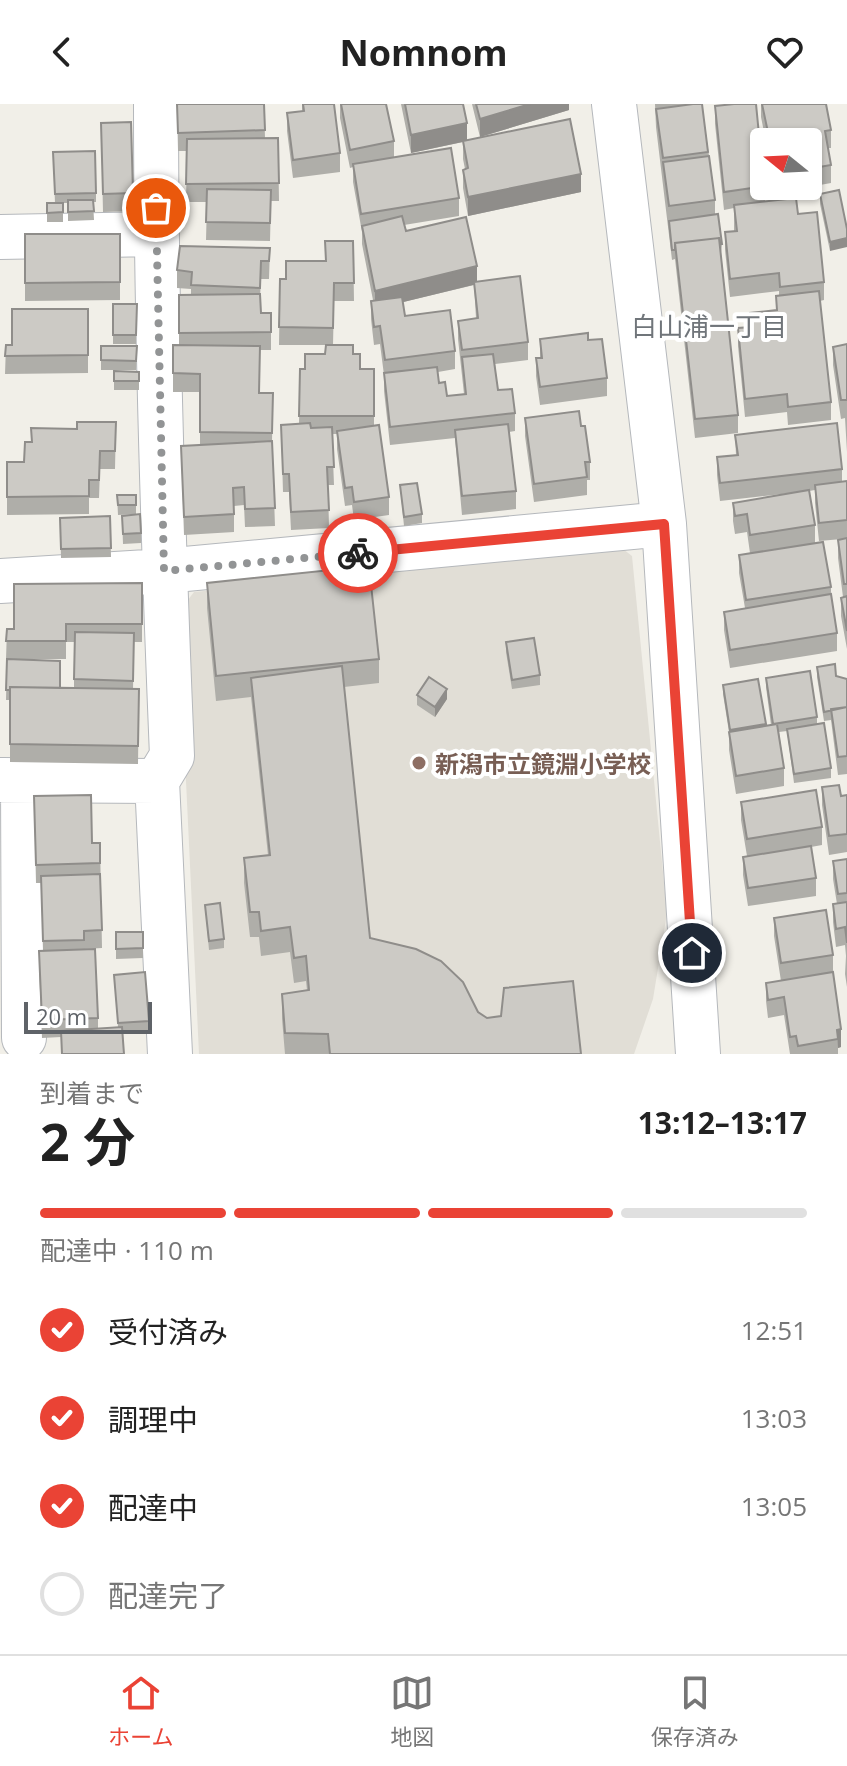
<!DOCTYPE html>
<html lang="ja">
<meta charset="utf-8">
<style>
:root{--surface:#fff;--page:#f6f6f6;--text:#222;--muted:#767676;--line:#e0e0e0;--accent:#ea4335}
body{margin:0;font-family:"Open Sans","Noto Sans JP",sans-serif;background:var(--page);color:var(--text);height:100vh;display:flex;flex-direction:column;font-size:30px;white-space:nowrap}
*{box-sizing:border-box;margin:0}
p{font-size:26px;color:var(--muted)}
.icon{flex:none;width:44px;height:44px;fill:none;stroke:currentColor;stroke-width:2;stroke-linecap:round;stroke-linejoin:round}
.map{position:relative;height:950px;overflow:hidden}
.panel{display:flex;flex-direction:column;background:var(--surface);flex:1}
.panel>*{flex:none}
.needle{width:52px;rotate:288deg}
.buttons{position:absolute;left:750px;top:24px;display:grid;gap:16px}
.buttons a{display:grid;place-items:center;width:72px;height:72px;border-radius:8px;background:var(--surface);box-shadow:0 2px 6px #0004;font-size:40px}
.scale{position:absolute;left:24px;bottom:20px;width:128px;box-sizing:border-box;padding-left:8px;border:4px solid #5f6368;border-top:0;font-size:22px;line-height:28px;white-space:nowrap;color:#5f6368;-webkit-text-stroke:6px #fff;paint-order:stroke}
.pin{position:absolute;display:grid;place-items:center;width:68px;height:68px;color:#fff;margin:-34px;border:4px solid #fff;border-radius:50%;box-shadow:0 2px 8px #0007}
.courier{position:absolute;display:grid;place-items:center;width:80px;height:80px;margin:-40px;border:6px solid #ea4335;border-radius:50%;background:#fff;color:#222;box-shadow:0 2px 10px #0007}
.head em{font-style:normal;font-weight:700}
.head div{display:flex;flex-direction:column-reverse}
.head{display:flex;align-items:center;justify-content:space-between;height:136px;padding:0 40px}
h1{font-size:52px;font-weight:700;line-height:60px}
.bar{display:grid;grid-template-columns:repeat(4,1fr);gap:12px 8px;align-content:center;height:96px;padding:0 40px}
.bar i{height:10px;border-radius:6px;background:var(--line)}
.bar .selected{background:var(--accent)}
.bar p{grid-column:span 4}
ol{padding:0 40px;list-style:none}
li{display:flex;align-items:center;gap:24px;height:88px}
li p{margin-inline-start:auto}
li .icon{padding:8px;border-radius:50%;background:var(--accent);color:#fff;stroke-width:4}
li:last-child{color:var(--muted)}
li i{width:44px;height:44px;border:4px solid var(--line);border-radius:50%}
header{display:flex;justify-content:space-between;align-items:center;height:104px;padding:0 40px;background:var(--surface);font-size:36px;font-weight:700}
.menu{display:flex;justify-content:space-around;align-items:center;height:112px;border-top:2px solid var(--line);background:var(--surface);font-size:22px;color:var(--muted)}
.menu a{display:grid;justify-items:center;gap:4px}
.menu .selected{color:var(--accent)}
.map>svg:first-child{display:block}
.education{fill:#e1ded6}
.lines{fill:none;stroke-linecap:round;stroke-linejoin:round}
.minor-casing{stroke:#b5b8bc;stroke-width:46}
.minor{stroke:#fff;stroke-width:44}
.wall{fill:#afaea9;fill-rule:evenodd}
.shaded-wall{fill:#8f8d8a}
.building{fill:#cccac5;stroke:#8f8d8a;stroke-width:2}
.done{stroke:#929495;stroke-width:8;stroke-dasharray:0 14.4}
.route{stroke:#ea4335;stroke-width:10}
.education-dot{fill:#8d6e63;stroke:#fff;stroke-width:3}
.labels{text-anchor:middle;dominant-baseline:central;stroke-width:8;stroke-linejoin:round;paint-order:stroke}
.education-label{font-size:24px;font-weight:bold;fill:#785e54;stroke:#fff;text-anchor:start}
.neighbourhood-label{font-size:26px;fill:#70757a;stroke:#fff}
</style>
<header><svg class="icon" aria-label="back" viewBox="0 0 24 24"><path d="M15 5l-7 7 7 7"/></svg>Nomnom<svg class="icon" aria-label="heart" viewBox="0 0 24 24"><path d="M12 20l-8-8c-3-5 5-10 8-4 3-6 11-1 8 4z"/></svg></header>
<div class="map">
<svg width="847" height="950" viewBox="0 0 847 950">
<rect width="100%" height="100%" fill="#f1efe8"/>
<path class="education" d="M623,445l9,7 35,357 -14,86 -19,55h-435l-21,-441 16,-21z"/>
<g class="lines">
<g class="minor-casing">
<path id="minor" d="M156,0c0,217 7,435 16,652l-15,25 13,273
M614,0l50,420 34,530
M0,133l156,-3
M0,477l164,-10 500,-47
M0,676l157,1
M23,676l1,258"/>
</g>
<use href="#minor" class="minor"/>
</g>
<path class="wall" d="M177,0h87l1,34h13l1,63h-8l-1,40 -64,-1 1,-38h-21l1,-51h-9z
M302,0h32l6,49v19l-47,6 -6,-47v-18l15,-2z
M340,0h46l8,37v17l65,40v18l-55,9 2,6 71,51 51,60v18l-33,4 3,26 17,23v18l-6,1 7,59v18l-54,6 -7,-77 -65,7 -6,-54v-16l-4,-31 -6,1 -3,-26v-18l2,-1 -11,-56v-12l-9,-50v-15l-3,1 -10,-50zM474,181l2,33 -18,3v18l6,55 -17,2 -8,-13 -1,-11 17,-3v-18l-50,-35 -2,-14z
M401,0h62l4,36 114,52 -113,24 -5,-28v-18l2,-1 -2,-10v-17l-52,11z
M472,0h97v6l-89,27z
M655,0h47l13,96v15l7,29 -1,9 17,162v18l-43,5 -20,-179 -3,1 -16,-133z
M761,0h65l5,26v18h-3l3,17v18l-55,10 -1,-7h33v-44h-42l-5,-25z
M715,2l50,80v16l33,12 26,68v18l-4,1 11,101v18l-43,5 -1,-13 -42,5 -7,-71v-18l12,-1v-14l26,-3v-14h3v-5l-49,6 -5,-47v-18l9,-1v-23l-10,2 -9,-86z
M131,18l2,89 -30,1 -2,-89z
M53,48l43,41v9h-3l1,18 -26,1v-18h-5v19h-16v-19h8z
M839,86l-9,61 -10,-47v-10z
M25,130h95v66l-95,1z
M353,137l1,60h-20l-1,44 20,9 7,15h14v57l15,71v18l-35,5 -2,-15 -7,1 -8,-57v-15h-5l2,51h-6l1,43 -38,2 -2,-38h-6l-2,-67 18,-1 1,-55h5l20,-15 1,-9h-47l1,-66h6l39,-18z
M270,144l-1,31h-8l-1,19 1,15h10v37h-11l-1,43h14l-1,48 3,85 -30,1 -1,-22 -10,1v26l-50,3 -3,-89 19,-1v-53h-27v-47h6v-50h12v-6l-14,-1v-18z
M113,200h24l-1,40h-23z
M88,205v64l-83,1 1,-29h6z
M540,235l48,1 19,38v18l-67,9 -4,-29v-18h4z
M847,240v108l-2,-34 -4,1 -8,-54v-18z
M101,242h36l-1,24h-35z
M114,267l25,1v18h-25z
M525,314l56,8 9,36v18h-3v15l-53,7 -9,-66z
M116,318l-1,47h-15l-1,29h-10v16l-82,1v-53h17l7,-20 46,-13z
M735,331l107,34v13l5,-1v168l-6,-33v-18l2,-1 -5,-39v-18l4,-1 -23,2 -4,-38v-13l-6,1 6,34v18l-65,10 -3,-21 -12,2 -2,-13v-18l58,-10 -71,8 -3,-26v-18l19,-2z
M400,381l22,29v9l-18,3z
M117,391h19v19l-18,1z
M110,412l1,41 -50,1 -1,-40z
M122,412l19,17v10l-18,1z
M739,451l92,32v9l6,37v18l-107,17 -6,-38v-18l21,-4 -6,-35z
M142,479v59h-8l-1,47h6l-1,75 -128,-2v-62h-4l1,-41 53,29h14v-46h-8v17h-60l1,-30h7z
M207,479l172,76v24l-35,4 26,251 117,80 94,36h-296l-3,-35v-25l25,-4 -1,-9 -12,2 -4,-31 -29,4 -2,-19h-9l-6,-54v-25l24,-3 -17,-158 -35,4 -9,-93z
M506,538l34,33v10l-28,4 -6,-37z
M817,563l19,9 11,3v95l-9,1 -7,-55 -7,1 -7,-44z
M766,574l51,39v7l14,44v10l-37,5 -7,-52 -8,1 5,36v18l-48,8 -7,-44v-18l-6,-38v-9l35,-6 8,47 5,-1 -5,-38z
M417,591l30,4 -12,18 -18,-12z
M822,683l19,9 6,-1v57l-18,3 -7,-50z
M34,692l58,47h8l2,105 -18,1 14,69v11l20,-2 -4,-52 35,46v9l-26,3 1,21h-63v-17l-19,1 -3,-69v-18h4l-2,-68h-5z
M741,698l81,25v18l-11,2 5,31v18l-68,10 -5,-31v-18l4,-1 -6,-36z
M847,755v128l-2,-13 1,-18 -1,-11 -9,2 -3,-25v-18h4l-4,-25v-18z
M205,801l19,34v9l-15,2z
M774,814l59,37v18l8,74 -3,1v6h-48l-6,-39 -16,3 -2,-17v-18l15,-2 -7,-45z
M116,828h27v26l-27,1z"/>
<path class="shaded-wall" d="M530,0h39v6l-89,27v-18z
M467,19v18l-56,12v-18z
M581,70v18l-113,24v-19z
M847,134v9l-17,4v-9z
M477,162v18l-102,25v-18z
M447,585v10l-12,18v-10z
M841,925v18l-3,1 -1,-18z"/>
<path class="building" d="M177,0h87l1,26 -87,3z
M303,0h31l6,49 -47,7 -6,-47 17,-2z
M341,0h45l8,37 -44,9z
M405,0h58l4,19 -56,12z
M476,0h54l-50,15z
M693,0h9l6,48 -45,6 -7,-49z
M734,0h22l8,82h1l-41,6 -9,-86z
M762,0h64l5,26 -6,1 6,34 -23,4v-27h-38z
M570,15l11,55 -113,23 -5,-27 5,-2 -5,-27z
M131,18l2,71 -30,1 -2,-71z
M278,34l1,45 -93,1 1,-45z
M451,44l8,50 -98,16 -8,-50z
M95,47l1,42 -41,1 -2,-42z
M709,52l6,44 -46,6 -6,-44z
M207,85l64,1 -1,33 -64,-1z
M839,86l8,39v9l-17,4 -10,-48z
M796,94l2,16 19,-2 7,70 -44,5 -1,-14 -49,6 -5,-47 12,-1 -3,-26z
M68,96h25l1,11 -26,1z
M47,99h16v9l-16,1z
M718,110l4,30h-2l-1,-6 -44,5v7h-3l-3,-29z
M402,112l4,15 60,-14 11,49 -102,25 -13,-65z
M25,130h95v48l-95,1z
M719,134l19,177 -43,4 -20,-176z
M325,137h28l1,42h-20l-1,45 -54,-1 1,-48h6v-18h40z
M180,142l90,2 -1,13h-8l-1,27 -69,-3 1,-13 -15,-2z
M520,172l8,66 -66,8 -4,-29 20,-3 -4,-36z
M819,187l12,111 -43,5 -1,-13 -42,5 -7,-71 14,-1 -2,-14 27,-3 -1,-14z
M260,190l1,19h10v19l-92,1v-38z
M402,193l3,19 45,-6 5,41 -70,9 -5,-34 -6,1 -3,-26z
M113,200h24l-1,31h-23z
M12,205h76v46l-83,1 1,-11h6z
M588,229v7l14,-1 5,39 -67,9 -4,-29h6l-2,-19z
M847,240v56h-6l-8,-53z
M173,241l87,1 -1,47h14l-1,40 -72,-1v-58l-27,-1z
M326,241h27v9h7v15h14v47h-75l1,-47h5v-15h20z
M101,242h36l-1,15 -35,-1z
M493,250l5,36 14,-1 3,24 -125,14 -6,-54 53,-6 2,16 6,-1 2,14 19,-2 -4,-37z
M114,267l25,1v9h-25z
M579,307l2,15h4l5,36h-5l2,15 -53,7 -9,-66z
M77,318h39l-1,29h-15l-1,29h-10v16l-82,1v-35h17l1,-20h7l-1,-14 46,1z
M310,319l1,5 21,-1 2,40h-7l2,43 -38,2 -2,-38h-6l-2,-49z
M837,319l5,46 -122,14 -3,-26 21,-2 -3,-20z
M508,320l8,67 -54,5 -7,-66z
M379,321l10,72 -35,5 -2,-15 -7,1 -8,-57z
M272,337l3,67 -30,1 -1,-22 -11,1 1,26 -50,3 -3,-71z
M847,377v39l-28,3 -4,-38z
M417,379l5,31 -18,3 -4,-32z
M809,386l6,35 -65,10 -3,-21 -12,2 -2,-13z
M117,391h19v10h-18z
M140,410l1,19 -18,1 -1,-18z
M110,412l1,32 -50,1 -1,-31z
M847,434v46h-3l-6,-44z
M823,438l8,45 -85,13 -7,-45z
M369,462l10,93 -163,17 -9,-93z
M142,479v41h-76v17h-60l1,-12h7v-45z
M831,490l6,39 -107,17 -6,-38z
M847,492v35l-6,-33z
M75,528l59,1 -1,48 -59,-2z
M534,534l6,37 -28,5 -6,-38z
M7,555l53,2v27l-50,-1v3h-4z
M835,560l1,12 11,3v28l-23,5 -7,-45z
M342,562l28,272 46,11 25,12 22,21 15,30 9,6 14,-2 3,-28 69,-7 8,73h-251l-2,-20 -43,-1 -3,-39 27,-4 -3,-34 -12,2 -4,-31 -29,4 -2,-19h-9l-6,-54 26,-3 -19,-177z
M810,567l7,46 -44,7 -7,-46z
M429,573l18,12 -12,18 -18,-12z
M758,575l8,45 -36,6 -7,-45z
M10,583l129,2 -1,57 -128,-2z
M847,603v49l-9,1 -7,-48z
M824,619l7,45 -37,6 -7,-45z
M777,620l7,44 -48,8 -7,-44z
M839,681l2,11 6,-1v39l-18,2 -7,-49z
M816,686l6,37 -75,12 -6,-37z
M91,691l1,48h8v20l-64,2 -2,-69z
M811,742l5,32 -68,10 -5,-31z
M847,755v34l-9,1 -5,-33z
M100,770l2,56 -18,1v9l-41,1 -2,-65z
M847,798v41l-2,-16 -9,2 -3,-25z
M220,799l4,36 -15,2 -4,-36z
M826,806l7,45 -52,8 -7,-45z
M116,828h27v16l-27,1z
M95,845l3,69 -56,2 -3,-69z
M145,868l4,49 -31,2 -4,-48z
M833,868l8,57 -4,1 1,9 -40,7 -2,-10 -6,1 -6,-40 -16,3 -2,-17z
M122,923l2,27h-62l-1,-23z"/>
<g class="lines">
<path class="done" d="M156,104l8,363 194,-18"/>
<path class="route" d="M358,449l306,-29 28,429"/>
</g>
<circle class="education-dot" cx="419" cy="659" r="8"/>
<g class="labels">
<g class="education-label">
<text x="435" y="659">新潟市立鏡淵小学校</text>
</g>
<g class="neighbourhood-label">
<text x="709" y="222">白山浦一丁目</text>
</g>
</g>
</svg>
<div class="buttons">
<a><svg class="needle" viewBox="-14 -14 28 28"><path d="M0-13l5 13h-10z" fill="#e53935"/><path d="M0 13l5-13h-10z" fill="#767676"/></svg></a>
</div>
<div class="scale">20 m</div>
<div class="pin" style="left:156px;top:104px;background:#ea580c"><svg class="icon" aria-label="bag" viewBox="0 0 24 24"><path d="M5 8h14l-1 12H6zM9 8a3 3 0 0 1 6 0"/></svg></div>
<div class="pin" style="left:692px;top:849px;background:#1f2937"><svg class="icon" aria-label="home" viewBox="0 0 24 24"><path d="M3 11l9-7 9 7M6 9v11h12V9"/></svg></div>
<div class="courier" style="left:358px;top:449px"><svg class="icon" aria-label="bike" viewBox="0 0 24 24"><circle cx="6" cy="16" r="4"/><circle cx="18" cy="16" r="4"/><path d="M6 16l4-8h5l3 8M10 8l3 8H6M13 5h3"/></svg></div>
</div>
<section class="panel">
<div class="head"><div><h1>2 分</h1><p>到着まで</p></div><em>13:12–13:17</em></div>
<div class="bar"><i class="selected"></i><i class="selected"></i><i class="selected"></i><i></i><p>配達中 · 110 m</p></div>
<ol>
<li><svg class="icon" aria-label="check" viewBox="0 0 24 24"><path d="M5 12l5 5 9-10"/></svg>受付済み<p>12:51</p></li>
<li><svg class="icon" aria-label="check" viewBox="0 0 24 24"><path d="M5 12l5 5 9-10"/></svg>調理中<p>13:03</p></li>
<li><svg class="icon" aria-label="check" viewBox="0 0 24 24"><path d="M5 12l5 5 9-10"/></svg>配達中<p>13:05</p></li>
<li><i></i>配達完了</li>
</ol>
</section>
<nav class="menu">
<a class="selected"><svg class="icon" aria-label="home" viewBox="0 0 24 24"><path d="M3 11l9-7 9 7M6 9v11h12V9"/></svg>ホーム</a>
<a><svg class="icon" aria-label="map" viewBox="0 0 24 24"><path d="M3 6l6-2 6 2 6-2v14l-6 2-6-2-6 2zM9 4v14M15 6v14"/></svg>地図</a>
<a><svg class="icon" aria-label="saved" viewBox="0 0 24 24"><path d="M7 4h10v16l-5-4-5 4z"/></svg>保存済み</a>
</nav>
